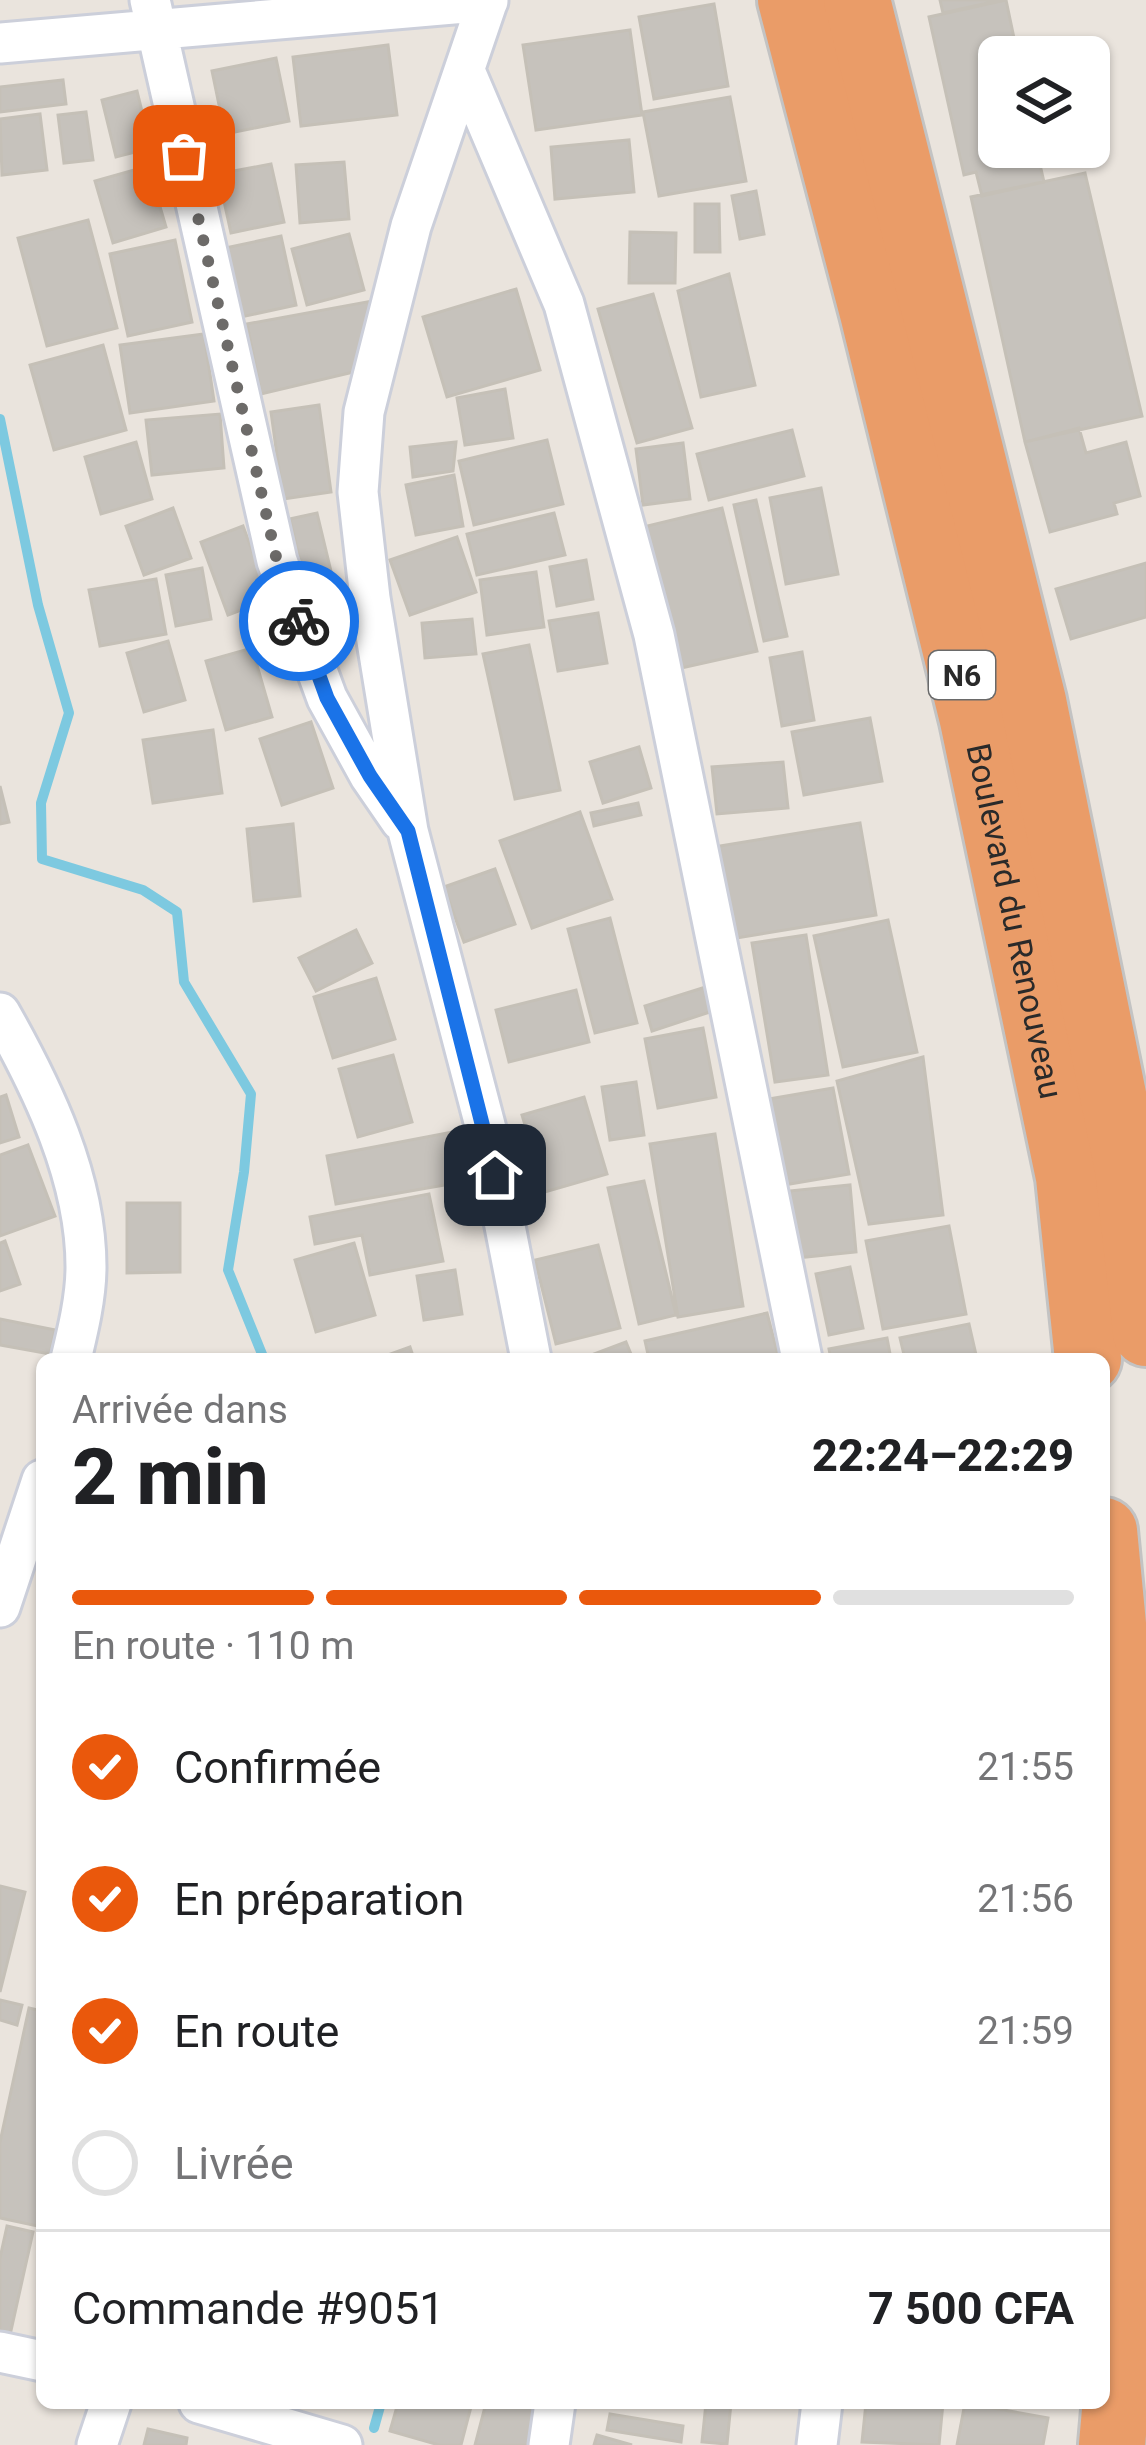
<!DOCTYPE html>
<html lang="fr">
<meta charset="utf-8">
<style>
:root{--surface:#fff;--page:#f2f2f2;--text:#202124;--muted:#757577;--line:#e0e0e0;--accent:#ea580c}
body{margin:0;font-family:Roboto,sans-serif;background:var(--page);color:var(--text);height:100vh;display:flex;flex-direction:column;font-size:45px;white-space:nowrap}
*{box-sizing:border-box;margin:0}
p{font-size:39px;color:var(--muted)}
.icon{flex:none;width:66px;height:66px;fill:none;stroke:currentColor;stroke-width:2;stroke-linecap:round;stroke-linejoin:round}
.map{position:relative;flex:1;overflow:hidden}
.sheet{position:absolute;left:36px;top:1353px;width:1074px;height:1056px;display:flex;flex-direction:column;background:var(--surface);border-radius:18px;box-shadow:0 3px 9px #0004}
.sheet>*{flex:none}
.tools{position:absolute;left:978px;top:36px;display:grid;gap:24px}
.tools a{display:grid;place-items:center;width:132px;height:132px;border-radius:18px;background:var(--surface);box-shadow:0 3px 9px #0004;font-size:60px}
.pin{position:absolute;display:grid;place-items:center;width:102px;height:102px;color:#fff;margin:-51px;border-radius:24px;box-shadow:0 6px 18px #0006}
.courier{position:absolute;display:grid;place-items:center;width:120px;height:120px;margin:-60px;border:9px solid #1a73e8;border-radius:50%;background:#fff;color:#222;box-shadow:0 3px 15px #0007}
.summary em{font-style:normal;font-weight:800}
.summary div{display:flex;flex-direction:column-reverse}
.summary{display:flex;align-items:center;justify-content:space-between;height:204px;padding:0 36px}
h1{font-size:78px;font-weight:800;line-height:90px}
.bar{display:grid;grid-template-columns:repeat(4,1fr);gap:18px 12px;align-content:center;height:144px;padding:0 36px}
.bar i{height:15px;border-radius:9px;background:var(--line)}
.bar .on{background:var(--accent)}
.bar p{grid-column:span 4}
.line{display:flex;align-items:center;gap:30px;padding:0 36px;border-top:3px solid var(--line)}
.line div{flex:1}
ol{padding:0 36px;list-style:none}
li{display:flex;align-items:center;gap:36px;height:132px}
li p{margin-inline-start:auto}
li .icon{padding:12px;border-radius:50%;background:var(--accent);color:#fff;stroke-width:4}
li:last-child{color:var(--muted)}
li i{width:66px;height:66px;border:6px solid var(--line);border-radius:50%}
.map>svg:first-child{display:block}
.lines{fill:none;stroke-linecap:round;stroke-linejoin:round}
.stream{stroke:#7dc9e0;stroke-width:10}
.building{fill:#c6c2bc;stroke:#c5c0b7;stroke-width:3}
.street-casing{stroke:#cccfda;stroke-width:45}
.highway-casing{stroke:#c3c3c3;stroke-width:72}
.street{stroke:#fff;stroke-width:39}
.highway{stroke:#ea9c68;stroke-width:66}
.done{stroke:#6d6b69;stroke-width:12;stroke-dasharray:0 21.6}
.route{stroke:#1a73e8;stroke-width:15}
.labels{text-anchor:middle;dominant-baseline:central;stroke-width:9;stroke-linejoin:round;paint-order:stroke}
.shield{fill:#fff;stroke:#6a6a6a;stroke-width:3}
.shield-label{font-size:30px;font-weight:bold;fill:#2a2a2a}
.street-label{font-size:33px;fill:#2a2a2a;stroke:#fff}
</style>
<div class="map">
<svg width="1146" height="2445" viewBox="0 0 1146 2445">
<rect width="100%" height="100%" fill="#eae4dd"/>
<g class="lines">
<path class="stream" d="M0,419l38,186 31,108 -28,90 1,56 101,31 34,22 7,70 67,112 -7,78 -16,98 36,89
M374,2428l7,-25"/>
</g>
<path class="building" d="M940,0h61l-58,13z
M1006,0l12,57h-19v90h37l8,35 -62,14 -6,-24 -12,3 -35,-158z
M714,4l14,82 -74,13 -15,-82z
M630,30l12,85 -106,15 -13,-85z
M388,45l9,70 -96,11 -8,-69z
M276,58l13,63 -64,13 -13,-63z
M63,80l3,24 -66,8v-25z
M137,91l14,57 -35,9 -14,-57z
M730,97l16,84 -87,15 -16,-84z
M86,112l7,48 -29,3 -6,-48z
M40,114l7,56 -45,5 -2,-56z
M629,140l5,52 -79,7 -4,-52z
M344,162l5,57 -49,4 -4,-58z
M271,164l13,58 -53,11 -13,-59z
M148,166l18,61 -53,16 -18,-62z
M1085,173l57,243 -117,26 -54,-245z
M756,191l8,43 -24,5 -8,-43z
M695,204h24l1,48h-25z
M88,220l29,108 -70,18 -29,-108z
M630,232l46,1 -1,50h-46z
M349,234l15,56 -57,15 -15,-56z
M281,236l15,69 -60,13 -15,-69z
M175,240l17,82 -64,14 -18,-82z
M729,274l26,111 -54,12 -23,-106z
M516,289l24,81 -93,27 -24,-80z
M653,294l39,134 -55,15 -39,-134z
M372,301l-10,69 -101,24 -14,-70z
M204,334l10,67 -84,12 -10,-68z
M103,345l23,85 -72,20 -24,-85z
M505,389l8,49 -48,7 -8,-47z
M319,405l12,87 -48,7 -12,-87z
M220,414l4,54 -72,7 -6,-55z
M1079,428l7,25 40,-11 14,54 -26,7 3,11 -67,18 -25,-90z
M792,430l12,46 -95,24 -12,-46z
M547,440l16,64 -89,21 -15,-64z
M136,442l16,57 -51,15 -16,-57z
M456,442l-3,29 -40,6 -3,-30z
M683,443l7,56 -47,6 -7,-56z
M454,475l9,51 -47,9 -10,-50z
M821,488l17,86 -52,10 -16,-86z
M756,500l31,136 -23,5 -30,-136z
M173,508l18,50 -47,17 -18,-49z
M722,508l35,143 -80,18 -34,-142z
M317,513l19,79 -27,6 -19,-79z
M554,513l11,42 -88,20 -10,-41z
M243,526l27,73 -42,16 -27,-73z
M457,537l19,55 -66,23 -20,-55z
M586,560l7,39 -36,7 -7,-39z
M1146,563v54l-75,22 -15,-50z
M202,568l9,51 -35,7 -10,-51z
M536,572l8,55 -57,8 -7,-55z
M156,579l10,55 -66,12 -11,-56z
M598,613l9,50 -49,8 -9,-50z
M472,619l4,35 -51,4 -3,-35z
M168,641l17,59 -41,12 -17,-59z
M529,645l31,145 -45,9 -32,-145z
M252,648l20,69 -46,13 -20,-69z
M802,652l12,68 -32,6 -12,-68z
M870,718l12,63 -78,14 -12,-63z
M311,722l22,66 -51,17 -22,-66z
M213,730l9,63 -69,10 -10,-63z
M639,747l12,41 -48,15 -13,-41z
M783,762l5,46 -71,6 -5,-47z
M0,786l9,36 -9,2z
M638,803l3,12 -47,11 -3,-13z
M580,812l32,87 -80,29 -32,-87z
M860,823l16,92 -146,24 -16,-92z
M293,824l7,72 -46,5 -7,-72z
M495,869l20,55 -51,18 -20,-55z
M610,918l27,105 -42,10 -27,-104z
M888,920l29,132 -74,15 -29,-131z
M356,930l16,33 -56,28 -17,-33z
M806,935l22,140 -53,7 -23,-139z
M376,978l19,61 -62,19 -19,-61z
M709,986l7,24 -64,21 -7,-25z
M576,990l13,52 -80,20 -13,-52z
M703,1028l13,69 -58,11 -13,-69z
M393,1055l19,67 -54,15 -19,-68z
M923,1057l20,158 -74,9 -32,-143z
M636,1082l8,53 -34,5 -8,-53z
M833,1088l16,86 -65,11 -15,-86z
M6,1095l13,42 -19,6v-46z
M584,1097l23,77 -62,18 -23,-77z
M463,1130l10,50 -137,24 -9,-48z
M715,1134l28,172 -65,11 -28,-173z
M28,1145l27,71 -55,20v-81z
M644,1181l32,134 -37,9 -31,-136z
M850,1185l6,67 -60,6 -7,-67z
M429,1194l14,67 -73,14 -8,-40 -47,9 -5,-27z
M127,1203h53v69l-53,1z
M949,1226l17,88 -83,15 -17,-88z
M5,1241l15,43 -20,7v-48z
M354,1243l21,72 -59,17 -21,-72z
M598,1245l22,83 -64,16 -21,-84z
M850,1267l13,61 -34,7 -13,-61z
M455,1270l7,44 -38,6 -7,-44z
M767,1313l12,46h-130l-4,-18z
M0,1319l55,11 -5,24 -50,-9z
M969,1324l8,35h-72l-5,-21z
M887,1338l4,21h-60l-2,-10z
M626,1342l7,17h-52z
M410,1347l4,12h-37z
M0,1886l25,6 -25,100z
M0,2000l22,5 -5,20 -17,-5z
M29,2008l13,3v216l-42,-9v-76z
M7,2226l26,6 -23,103 -10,-3v-74z
M398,2403h74l-11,42h-22l-49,-14z
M486,2403h57l-11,42h-57z
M706,2403h25l-4,41 -25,-2z
M866,2403h77l-4,42 -77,-3z
M965,2403l83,15 -5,27h-86z
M610,2414l73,12 -2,16 -74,-12z
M148,2429l39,9 -1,7h-42z
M597,2435l35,10h-38z"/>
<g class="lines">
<g class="street-casing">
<path id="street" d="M150,0l127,561 50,137 43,78 31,45
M488,0l-77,226 -47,186 -6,80 12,106 38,233 78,298 45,230
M0,43l488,-42
M465,71l99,233 90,331 148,724
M0,1013c43,76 86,165 86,254 0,30 -8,63 -15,92
M0,1607l42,-127
M0,2352l42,9
M199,2403l143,42
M97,2445l14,-42
M549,2445l6,-42
M817,2445l5,-42"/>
</g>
<g class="highway-casing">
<g id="highway">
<path id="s1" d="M791,0l82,313 100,407 96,457 19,182"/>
<path d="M857,0l176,701 95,468 18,164"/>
<path d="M1104,1531l34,353 2,241 -28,320"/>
</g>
</g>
<use href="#street" class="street"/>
<use href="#highway" class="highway"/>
</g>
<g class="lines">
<path class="done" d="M184,156l93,405 22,60"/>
<path class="route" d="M299,621l28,77 43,78 38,55 87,344"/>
</g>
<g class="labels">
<rect class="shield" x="929" y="651" width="66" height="48" rx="9"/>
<g class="shield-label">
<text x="962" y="675">N6</text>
</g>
<g class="street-label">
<text stroke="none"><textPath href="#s1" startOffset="948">Boulevard du Renouveau</textPath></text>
</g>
</g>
</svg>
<div class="tools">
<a><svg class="icon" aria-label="layers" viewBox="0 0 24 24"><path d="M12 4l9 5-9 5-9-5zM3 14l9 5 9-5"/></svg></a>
</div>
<div class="pin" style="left:184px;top:156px;background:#ea580c"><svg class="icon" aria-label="bag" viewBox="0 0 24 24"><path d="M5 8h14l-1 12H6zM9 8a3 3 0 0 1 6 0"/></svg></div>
<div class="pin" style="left:495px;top:1175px;background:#1f2937"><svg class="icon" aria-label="home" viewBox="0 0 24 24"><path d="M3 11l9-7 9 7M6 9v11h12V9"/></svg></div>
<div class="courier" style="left:299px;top:621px"><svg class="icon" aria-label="bike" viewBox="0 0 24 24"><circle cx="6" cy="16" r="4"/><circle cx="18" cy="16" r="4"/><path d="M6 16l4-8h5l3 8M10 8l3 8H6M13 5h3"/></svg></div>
<section class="sheet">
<div class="summary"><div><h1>2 min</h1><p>Arrivée dans</p></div><em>22:24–22:29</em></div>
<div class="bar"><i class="on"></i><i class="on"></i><i class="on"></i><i></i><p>En route · 110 m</p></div>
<ol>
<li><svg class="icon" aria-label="check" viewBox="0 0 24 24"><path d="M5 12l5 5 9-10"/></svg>Confirmée<p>21:55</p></li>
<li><svg class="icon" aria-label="check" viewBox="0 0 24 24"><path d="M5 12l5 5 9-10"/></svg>En préparation<p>21:56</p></li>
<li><svg class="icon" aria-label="check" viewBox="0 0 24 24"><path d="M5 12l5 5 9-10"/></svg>En route<p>21:59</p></li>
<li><i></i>Livrée</li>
</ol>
<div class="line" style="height:156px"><div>Commande #9051</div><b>7 500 CFA</b></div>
</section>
</div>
